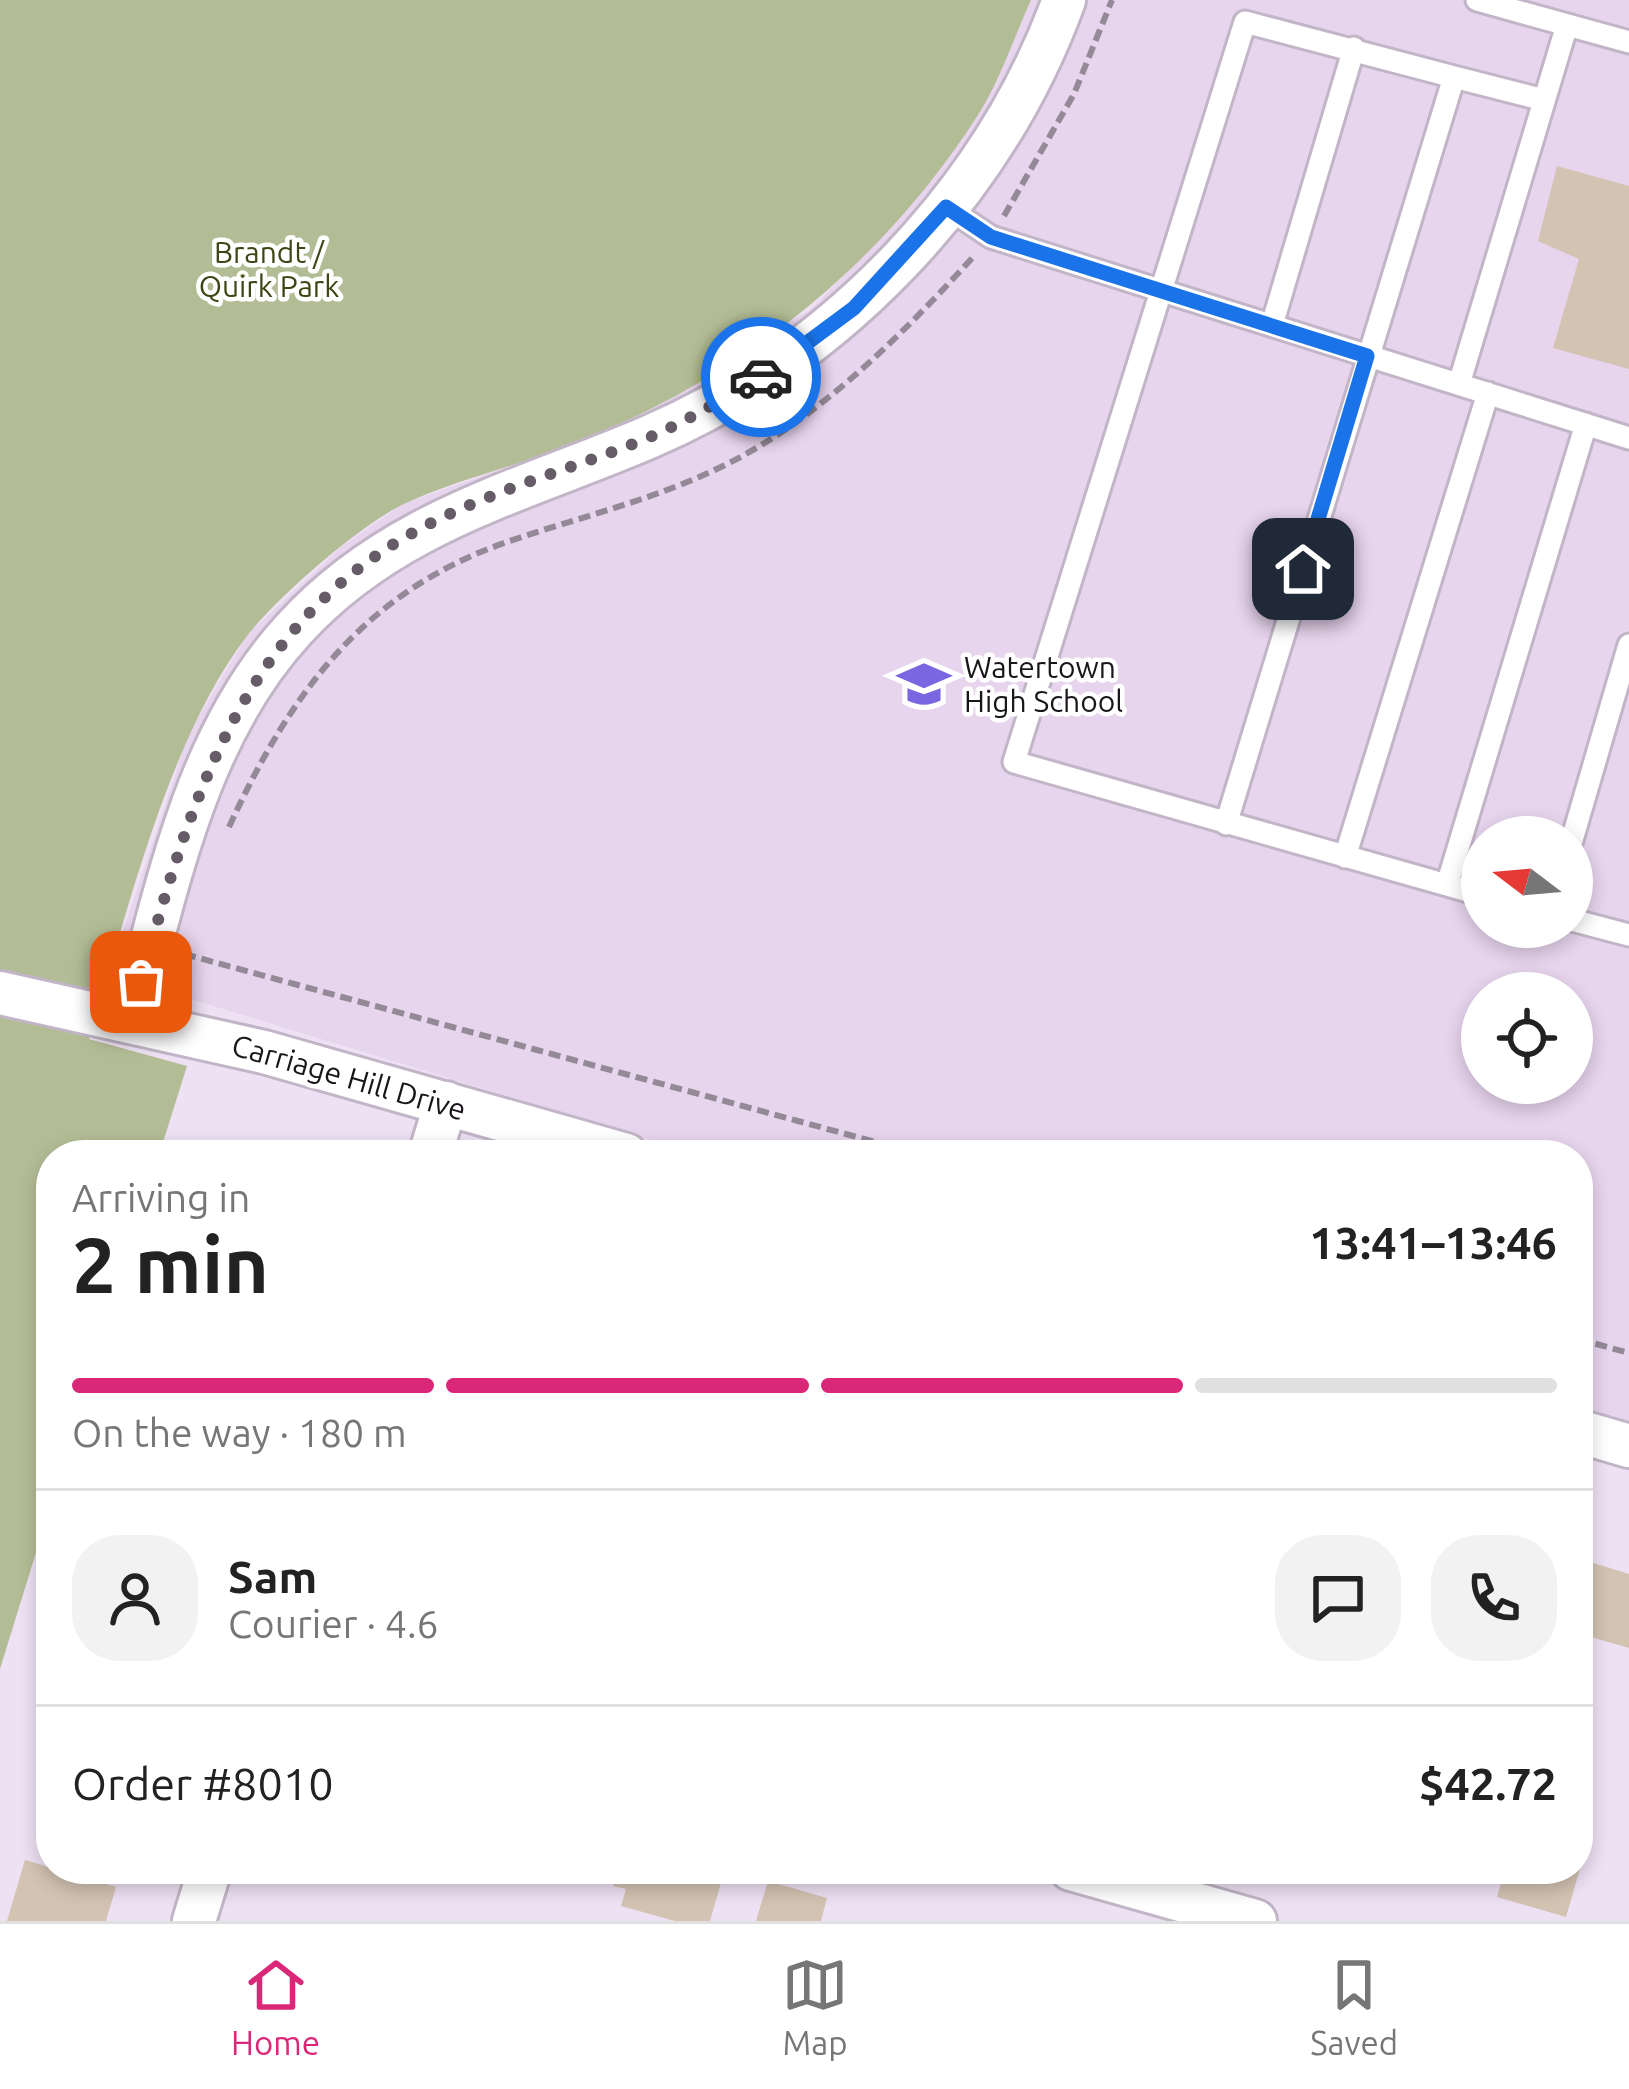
<!DOCTYPE html>
<meta charset="utf-8">
<style>
:root{--surface:#fff;--page:#f2f2f2;--text:#222;--muted:#767676;--line:#e0e0e0;--accent:#db2777}
body{margin:0;font-family:Ubuntu,sans-serif;background:var(--page);color:var(--text);height:100vh;display:flex;flex-direction:column;font-size:45px;white-space:nowrap}
*{box-sizing:border-box;margin:0}
p{font-size:39px;color:var(--muted)}
.icon{flex:none;width:66px;height:66px;fill:none;stroke:currentColor;stroke-width:2;stroke-linecap:round;stroke-linejoin:round}
.map{position:relative;flex:1;overflow:hidden}
.panel{position:absolute;left:36px;top:1140px;width:1557px;height:744px;display:flex;flex-direction:column;background:var(--surface);border-radius:48px;box-shadow:0 6px 18px #0003}
.panel>*{flex:none}
.needle{width:78px;rotate:286deg}
.buttons{position:absolute;left:1461px;top:816px;display:grid;gap:24px}
.buttons a{display:grid;place-items:center;width:132px;height:132px;border-radius:50%;background:var(--surface);box-shadow:0 6px 18px #0003;font-size:60px}
.pin{position:absolute;display:grid;place-items:center;width:102px;height:102px;color:#fff;margin:-51px;border-radius:24px;box-shadow:0 6px 18px #0006}
.courier{position:absolute;display:grid;place-items:center;width:120px;height:120px;margin:-60px;border:9px solid #1a73e8;border-radius:50%;background:#fff;color:#222;box-shadow:0 3px 15px #0007}
.summary em{font-style:normal;font-weight:600}
.summary div{display:flex;flex-direction:column-reverse}
.summary{display:flex;align-items:center;justify-content:space-between;height:204px;padding:0 36px}
h1{font-size:78px;font-weight:600;line-height:90px}
.bar{display:grid;grid-template-columns:repeat(4,1fr);gap:18px 12px;align-content:center;height:144px;padding:0 36px}
.bar i{height:15px;border-radius:9px;background:var(--line)}
.bar .active{background:var(--accent)}
.bar p{grid-column:span 4}
.line{display:flex;align-items:center;gap:30px;padding:0 36px;border-top:3px solid var(--line)}
.line div{flex:1}
.round{display:grid;place-items:center;flex:none;width:126px;height:126px;border-radius:48px;background:var(--page)}
.tabs{display:flex;justify-content:space-around;align-items:center;height:168px;border-top:3px solid var(--line);background:var(--surface);font-size:33px;color:var(--muted)}
.tabs a{display:grid;justify-items:center;gap:6px}
.tabs .active{color:var(--accent)}
.map>svg:first-child{display:block}
.built{fill:#e7d4ed;fill-rule:evenodd}
.green{fill:#b3bd95}
.building{fill:#d3c3b3}
.lines{fill:none;stroke-linecap:round;stroke-linejoin:round}
.service-casing{stroke:#c2b5c7;stroke-width:27}
.minor-casing{stroke:#c2b5c7;stroke-width:48}
.path{stroke:#948a97;stroke-width:6;stroke-dasharray:12 6;stroke-linecap:butt}
.service{stroke:#fff;stroke-width:21}
.minor{stroke:#fff;stroke-width:42}
.done{stroke:#655c67;stroke-width:12;stroke-dasharray:0 21.6}
.route{stroke:#1a73e8;stroke-width:15}
.labels{text-anchor:middle;dominant-baseline:central;stroke-width:9;stroke-linejoin:round;paint-order:stroke}
.park-label{font-size:30px;fill:#3d4615;stroke:#fff}
.poi-label{font-size:30px;fill:#1a151b;stroke:#fff;text-anchor:start}
.street-label{font-size:30px;fill:#1a151b;stroke:#fff}
</style>
<div class="map">
<svg width="1629" height="1921" viewBox="0 0 1629 1921">
<rect width="100%" height="100%" fill="#efe1f4"/>
<path class="built" d="M1031,0h598v1434l-51,-15v-264h-878l-591,-181 80,-241 59,-99 93,-87 62,-43 174,-62 233,-132 85,-86 84,-111zM1482,837h90v90h-90zM1482,993h90v90h-90z"/>
<path class="green" d="M0,0h1031c-17,37 -31,81 -53,115 -97,151 -235,261 -401,327 -55,23 -116,36 -171,61 -43,19 -130,95 -159,133 -79,103 -120,278 -158,403l98,27 -28,89h-108v349l-51,165z"/>
<path class="building" d="M1557,166l72,20v183l-76,-21 26,-89 -41,-18z
M1587,1561l42,13v74l-45,-13 4,-14 -10,-3v-26z
M1578,1820l15,4 -27,93 -69,-20 8,-28h73z
M25,1860l91,27 -10,34h-99z
M519,1869h37l-4,11z
M618,1869h107l-15,52h-35l-54,-15 5,-17 -13,-3z
M1345,1869h54l-3,14z
M768,1881l59,17 -6,23h-65z"/>
<g class="lines">
<g class="service-casing">
<path id="service" d="M1477,0l152,42
M1454,77l90,23
M946,207l45,30 638,201
M1272,325l82,-277
M1459,384l108,-359
M1226,824l228,-747 -209,-55 -231,740 468,133
M1572,840l57,-195
M1345,857l143,-464
M1447,885l139,-461
M1572,920l57,15"/>
</g>
<g class="minor-casing">
<path id="minor" d="M0,993l264,59 362,103
M131,1019c37,-134 65,-284 163,-390 98,-108 227,-137 355,-192 188,-81 345,-245 415,-437
M430,1155l16,-52
M1578,1431l51,15
M1071,1869l184,52
M194,1921l16,-52"/>
</g>
<path class="path" d="M1004,216l70,-122 38,-94
M229,827c61,-133 134,-235 278,-285 72,-25 147,-42 216,-76 96,-47 180,-132 252,-211
M184,954l739,201
M1578,1339l51,14"/>
<use href="#service" class="service"/>
<use href="#minor" class="minor"/>
</g>
<g class="lines">
<path class="done" d="M141,982c51,-189 104,-367 294,-461 68,-34 142,-54 213,-83 39,-17 76,-40 113,-61"/>
<path class="route" d="M761,377l93,-69 92,-101 45,30 376,119 -64,213"/>
</g>
<defs>
<g id="school-bare" transform="scale(4.14)"><path d="M0-5L7-2L0 1L-7-2ZM-4 1L0 2.5L4 1V4Q0 6-4 4Z" fill="#7a66e1" stroke="#fff" stroke-width="2.5" paint-order="stroke"/></g>
</defs>
<g fill-rule="evenodd">
<use href="#school-bare" x="924" y="684"/>
</g>
<g class="labels">
<g class="park-label">
<text x="269" y="252">Brandt /<tspan x="269" dy="34">Quirk Park</tspan></text>
</g>
<g class="poi-label">
<text x="964" y="667">Watertown<tspan x="964" dy="34">High School</tspan></text>
</g>
<g class="street-label">
<text transform="translate(349 1077) rotate(16)">Carriage Hill Drive</text>
</g>
</g>
</svg>
<div class="buttons">
<a><svg class="needle" viewBox="-14 -14 28 28"><path d="M0-13l5 13h-10z" fill="#e53935"/><path d="M0 13l5-13h-10z" fill="#767676"/></svg></a>
<a><svg class="icon" aria-label="locate" viewBox="0 0 24 24"><circle cx="12" cy="12" r="6"/><path d="M12 2v4M12 18v4M2 12h4M18 12h4"/></svg></a>
</div>
<div class="pin" style="left:141px;top:982px;background:#ea580c"><svg class="icon" aria-label="bag" viewBox="0 0 24 24"><path d="M5 8h14l-1 12H6zM9 8a3 3 0 0 1 6 0"/></svg></div>
<div class="pin" style="left:1303px;top:569px;background:#1f2937"><svg class="icon" aria-label="home" viewBox="0 0 24 24"><path d="M3 11l9-7 9 7M6 9v11h12V9"/></svg></div>
<div class="courier" style="left:761px;top:377px"><svg class="icon" aria-label="car" viewBox="0 0 24 24"><path d="M5 17H2v-5l4-1 3-4h7l3 4 3 1v5h-3M9 17h6M6 11h13"/><circle cx="7" cy="17" r="2"/><circle cx="17" cy="17" r="2"/></svg></div>
<section class="panel">
<div class="summary"><div><h1>2 min</h1><p>Arriving in</p></div><em>13:41–13:46</em></div>
<div class="bar"><i class="active"></i><i class="active"></i><i class="active"></i><i></i><p>On the way · 180 m</p></div>
<div class="line" style="height:216px"><a class="round"><svg class="icon" aria-label="person" viewBox="0 0 24 24"><circle cx="12" cy="8" r="4"/><path d="M4 21q1-7 8-7t8 7"/></svg></a><div><b>Sam</b><p>Courier · 4.6</p></div><a class="round"><svg class="icon" aria-label="chat" viewBox="0 0 24 24"><path d="M4 5h16v11H9l-5 4z"/></svg></a><a class="round"><svg class="icon" aria-label="phone" viewBox="0 0 24 24"><path d="M5 4h4l2 5-3 2q2 4 5 5l2-3 5 2v4C11 20 4 13 5 4z"/></svg></a></div>
<div class="line" style="height:156px"><div>Order #8010</div><b>$42.72</b></div>
</section>
</div>
<nav class="tabs">
<a class="active"><svg class="icon" aria-label="home" viewBox="0 0 24 24"><path d="M3 11l9-7 9 7M6 9v11h12V9"/></svg>Home</a>
<a><svg class="icon" aria-label="map" viewBox="0 0 24 24"><path d="M3 6l6-2 6 2 6-2v14l-6 2-6-2-6 2zM9 4v14M15 6v14"/></svg>Map</a>
<a><svg class="icon" aria-label="saved" viewBox="0 0 24 24"><path d="M7 4h10v16l-5-4-5 4z"/></svg>Saved</a>
</nav>
